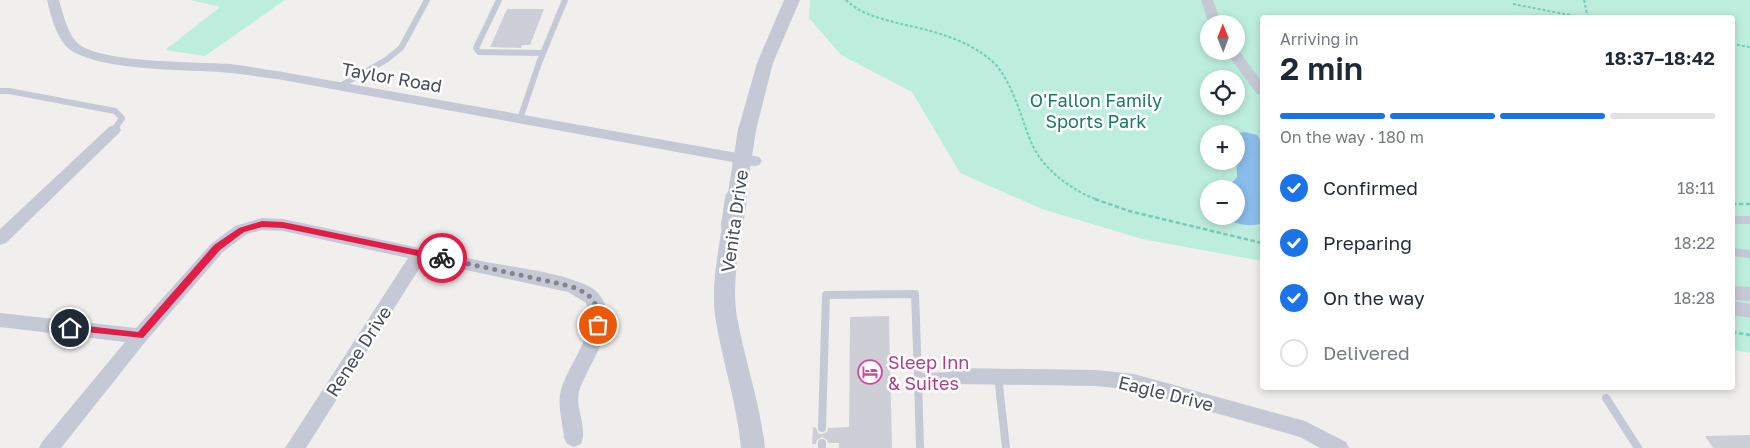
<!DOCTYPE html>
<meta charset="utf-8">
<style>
:root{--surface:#fff;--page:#f2f2f3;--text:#1f2937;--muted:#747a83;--line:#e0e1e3;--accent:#1a73e8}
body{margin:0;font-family:"Golos Text",sans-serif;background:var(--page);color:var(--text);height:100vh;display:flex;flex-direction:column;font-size:19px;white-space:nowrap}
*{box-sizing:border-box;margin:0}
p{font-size:16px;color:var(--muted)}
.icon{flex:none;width:28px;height:28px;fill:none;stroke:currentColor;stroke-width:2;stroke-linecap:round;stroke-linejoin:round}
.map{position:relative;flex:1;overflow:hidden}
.details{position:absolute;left:1260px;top:15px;width:475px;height:375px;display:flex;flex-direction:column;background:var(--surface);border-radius:5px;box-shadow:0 2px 8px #0003}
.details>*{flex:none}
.needle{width:32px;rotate:359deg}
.tools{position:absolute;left:1200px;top:15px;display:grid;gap:10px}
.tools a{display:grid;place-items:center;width:45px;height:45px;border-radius:50%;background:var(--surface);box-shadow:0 2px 8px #0003;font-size:25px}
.pin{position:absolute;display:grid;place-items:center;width:42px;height:42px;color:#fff;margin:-21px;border:2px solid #fff;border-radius:50%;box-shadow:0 1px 5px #0007}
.courier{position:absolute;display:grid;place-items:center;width:50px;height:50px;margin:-25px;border:4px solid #e11d48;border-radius:50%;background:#fff;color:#222;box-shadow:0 1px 6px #0007}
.head em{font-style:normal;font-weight:600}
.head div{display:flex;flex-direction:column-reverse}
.head{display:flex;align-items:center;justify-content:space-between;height:85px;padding:0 20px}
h1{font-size:32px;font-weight:600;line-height:38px}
.bar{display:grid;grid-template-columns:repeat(4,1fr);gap:8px 5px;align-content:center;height:60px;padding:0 20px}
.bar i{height:6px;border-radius:4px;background:var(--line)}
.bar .current{background:var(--accent)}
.bar p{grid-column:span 4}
ol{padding:0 20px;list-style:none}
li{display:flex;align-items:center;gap:15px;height:55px}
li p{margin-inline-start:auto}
li .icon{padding:5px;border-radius:50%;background:var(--accent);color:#fff;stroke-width:4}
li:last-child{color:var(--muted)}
li i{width:28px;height:28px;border:2px solid var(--line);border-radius:50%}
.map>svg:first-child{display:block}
.green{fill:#bdeedd;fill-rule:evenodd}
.water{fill:#8bbcea}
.building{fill:#cecfd6}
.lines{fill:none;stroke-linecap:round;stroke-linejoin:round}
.path-far1{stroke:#76cbb8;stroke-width:2;stroke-dasharray:3 2;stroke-linecap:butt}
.path{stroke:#76cbb8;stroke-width:2.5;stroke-dasharray:4.5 2.5;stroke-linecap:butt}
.service-far1{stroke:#c5c9d5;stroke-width:6}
.service{stroke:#c5c9d5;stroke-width:8}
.minor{fill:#c5c9d5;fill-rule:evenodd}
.tertiary{fill:#c5c9d5;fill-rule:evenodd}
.tertiary-bridge-far1{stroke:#c5c9d5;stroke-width:18}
.tertiary-bridge{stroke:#c5c9d5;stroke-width:22}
.route{fill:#e11d48}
.done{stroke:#82858e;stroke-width:5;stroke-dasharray:0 9}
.labels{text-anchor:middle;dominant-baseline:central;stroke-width:5;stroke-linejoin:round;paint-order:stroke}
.street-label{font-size:18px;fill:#474c5b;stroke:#fff}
.park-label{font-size:18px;fill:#197b64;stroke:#fff}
.hotel-label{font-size:18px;fill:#b23c85;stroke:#fff;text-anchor:start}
</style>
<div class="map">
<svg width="1750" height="448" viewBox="0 0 1750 448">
<rect width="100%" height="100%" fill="#f1efee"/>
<path class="green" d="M190,0h95l-80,56 -40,-6 55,-43z
M810,0h940v353l-17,-3 -1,-332h-470v243l-120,-22 -100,-30 -82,-36 -48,-81 -71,-37 -32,-37zM1209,24h27v27h-27zM1209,79h27v27h-27zM1209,134h27v27h-27zM1209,189h27v27h-27z"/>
<path class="water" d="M1245,132l12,3 5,7v82c-16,3 -28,0 -42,-8h16v-27h-10l11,-12 -1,-43h-4z"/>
<path class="building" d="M507,9h37l-14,36h-8l-1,3 -31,-1z
M889,316l3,132h-53v-5h-11l-1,-3 -5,-3 -5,3 -1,4h-4l1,-17 3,1 2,5 4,1 5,-2 1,-4 21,-1 1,-110z
M1750,435v13h-37l-8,-12z"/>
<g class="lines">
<path class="path-far1" d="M846,0c14,14 33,18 51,23 35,8 74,16 100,43 10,12 15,26 21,40 6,16 11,35 20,49 13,20 38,37 60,45
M1584,0l4,18
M1513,4l72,14
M1732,44l18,3"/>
<path class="path" d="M1095,199l34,12 133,32
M1732,204h18
M1732,332l18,3"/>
<path class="service-far1" d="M499,0l-23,48 3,4 64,1
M340,86l46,-26 15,-12 26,-48
M0,91h9l106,20 7,7 -8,12
M520,119l19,-56 26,-63"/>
<path class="service" d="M1732,220h18
M1732,252l18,2
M998,376l8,72
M918,377l2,71
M1606,398l32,50
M822,428l4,-133 89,-1 3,83 38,-1
M822,443v5"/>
<path class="minor" d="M47,0h12c4,14 9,36 21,45 26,18 117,17 151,19 16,2 31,5 46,7l477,85 5,1 3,4 -3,4 -5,1 -477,-87c-19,-2 -38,-6 -57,-7 -37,-2 -118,-2 -148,-21 -15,-9 -21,-35 -25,-51z
M1201,0h12l9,24h-13z
M1237,48l25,34v13l-5,-1 -32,-43h11z
M114,125l5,2 2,3 -2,3 -113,110 -6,2v-16l109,-102z
M262,218l21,1c68,14 136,29 203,43 32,6 71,10 100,23 10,4 16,11 20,22 9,25 -20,61 -27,85 -4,17 9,36 2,52l-7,3 -7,-3 -3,-6c-1,-14 -6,-29 -4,-43 4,-27 40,-63 26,-92l-18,-11 -144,-31 -118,187h-21l123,-190 -125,-27 -21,-1 -15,4 -24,18 -77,89 -85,107h-22l3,-6 83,-100 -125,-15v-14l136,15 75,-84 24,-18z
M1732,286l18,1v14l-18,-1z
M1732,301l18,3v14l-18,-3z
M956,368l140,2 38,4 171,47 41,21 3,6h-29l-20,-11 -166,-47 -38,-4 -140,-2 -7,-2 -2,-6 2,-6z"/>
<path class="tertiary" d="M784,0h16l-27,63 -17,67 -3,4 -6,2 -6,-2 -3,-4 19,-67z
M732,218l7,2 3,5c-4,29 -10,62 -5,92 8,44 23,86 28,131h-24c-4,-45 -19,-87 -26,-132 -4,-29 3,-62 7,-91l3,-5z"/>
<path class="tertiary-bridge-far1" d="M736,200l11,-70"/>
<path class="tertiary-bridge" d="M732,225l4,-26"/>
</g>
<path class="route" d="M262,221l21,1 159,33 4,3 -4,3 -159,-33 -21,-1 -18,5 -24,18 -77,88 -76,-8 -2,-2 5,-4 68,8 76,-87 25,-17z"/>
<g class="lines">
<path class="done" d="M442,258l128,28c21,8 29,15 28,39"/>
</g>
<defs>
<g id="hotel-ring" transform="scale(1.25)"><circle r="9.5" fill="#fff" stroke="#d1479c" stroke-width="1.5"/><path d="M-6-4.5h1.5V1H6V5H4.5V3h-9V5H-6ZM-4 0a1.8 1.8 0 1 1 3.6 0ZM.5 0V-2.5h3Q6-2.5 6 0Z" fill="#d1479c"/></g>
</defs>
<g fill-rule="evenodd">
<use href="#hotel-ring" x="870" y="372"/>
</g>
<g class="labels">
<g class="street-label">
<text transform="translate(392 77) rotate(10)">Taylor Road</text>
<text transform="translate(734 221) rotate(-82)">Venita Drive</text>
<text transform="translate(358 351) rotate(-57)">Renee Drive</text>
<text transform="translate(1166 393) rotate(14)">Eagle Drive</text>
</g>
<g class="park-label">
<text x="1096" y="100">O'Fallon Family<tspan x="1096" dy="21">Sports Park</tspan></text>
</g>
<g class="hotel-label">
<text x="888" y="362">Sleep Inn<tspan x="888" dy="21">&amp; Suites</tspan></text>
</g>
</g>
</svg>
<div class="tools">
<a><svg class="needle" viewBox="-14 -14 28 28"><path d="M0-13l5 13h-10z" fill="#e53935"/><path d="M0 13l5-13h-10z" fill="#747a83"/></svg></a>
<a><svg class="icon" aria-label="locate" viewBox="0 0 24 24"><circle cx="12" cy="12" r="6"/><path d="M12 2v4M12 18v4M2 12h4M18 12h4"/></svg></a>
<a>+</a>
<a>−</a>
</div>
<div class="pin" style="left:598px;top:325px;background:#ea580c"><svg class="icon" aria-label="bag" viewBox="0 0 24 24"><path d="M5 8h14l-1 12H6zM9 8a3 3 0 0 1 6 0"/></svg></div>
<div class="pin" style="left:70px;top:328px;background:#1f2937"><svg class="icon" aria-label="home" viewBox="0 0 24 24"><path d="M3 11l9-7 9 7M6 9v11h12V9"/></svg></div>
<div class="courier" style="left:442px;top:258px"><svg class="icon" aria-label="bike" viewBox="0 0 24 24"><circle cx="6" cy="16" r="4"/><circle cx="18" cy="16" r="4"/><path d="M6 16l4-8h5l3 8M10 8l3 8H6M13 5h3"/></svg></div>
<section class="details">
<div class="head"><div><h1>2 min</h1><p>Arriving in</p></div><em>18:37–18:42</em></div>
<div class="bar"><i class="current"></i><i class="current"></i><i class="current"></i><i></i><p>On the way · 180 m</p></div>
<ol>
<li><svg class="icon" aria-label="check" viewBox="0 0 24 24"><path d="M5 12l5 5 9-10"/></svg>Confirmed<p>18:11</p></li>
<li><svg class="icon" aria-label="check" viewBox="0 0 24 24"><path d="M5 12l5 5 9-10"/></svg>Preparing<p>18:22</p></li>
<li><svg class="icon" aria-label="check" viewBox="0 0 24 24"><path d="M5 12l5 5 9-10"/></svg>On the way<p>18:28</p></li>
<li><i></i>Delivered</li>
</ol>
</section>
</div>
